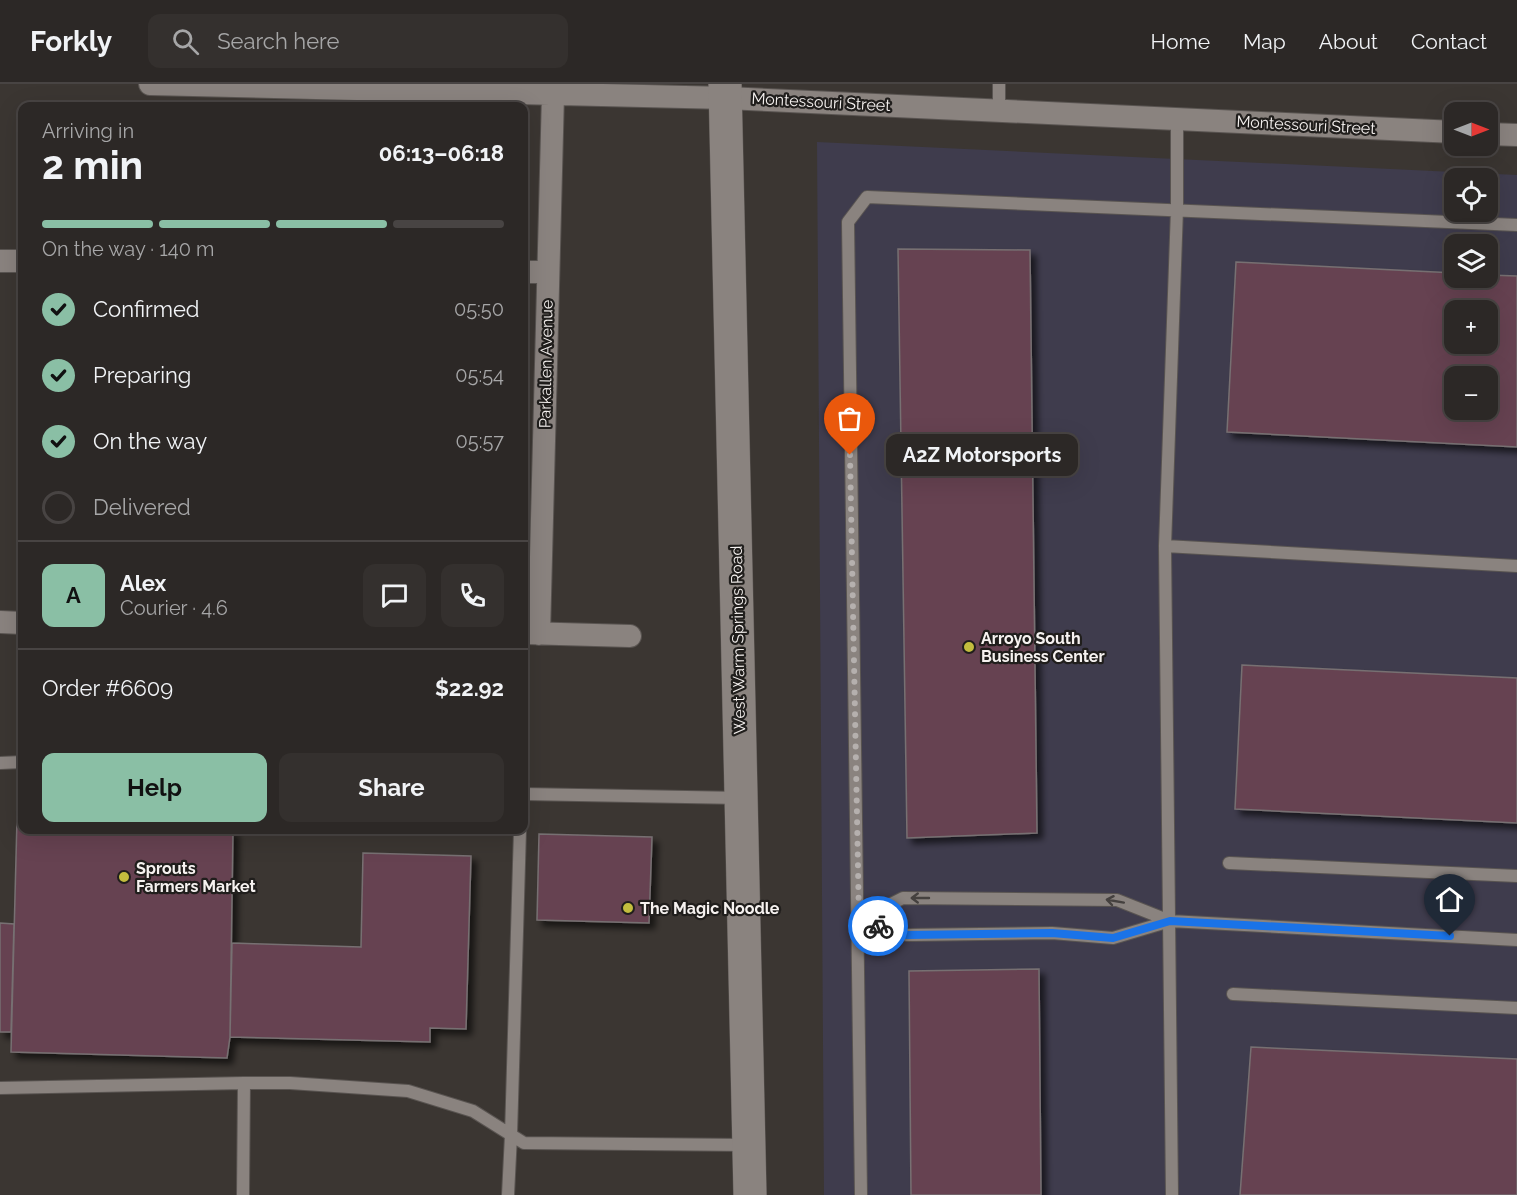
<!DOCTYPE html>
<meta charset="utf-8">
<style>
:root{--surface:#2c2826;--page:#34302e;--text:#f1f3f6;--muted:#a6a6a7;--line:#484443;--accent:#8abfa5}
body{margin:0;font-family:Raleway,sans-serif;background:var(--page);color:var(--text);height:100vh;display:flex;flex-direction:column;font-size:22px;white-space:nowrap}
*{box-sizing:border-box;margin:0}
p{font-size:20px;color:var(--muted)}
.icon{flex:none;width:33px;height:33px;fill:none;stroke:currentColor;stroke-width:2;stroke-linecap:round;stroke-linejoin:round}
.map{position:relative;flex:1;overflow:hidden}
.sheet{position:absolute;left:18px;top:18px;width:510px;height:732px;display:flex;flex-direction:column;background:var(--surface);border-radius:12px;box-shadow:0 6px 24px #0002,0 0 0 2px var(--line)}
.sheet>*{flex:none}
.needle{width:39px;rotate:90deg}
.fabs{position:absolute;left:1444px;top:18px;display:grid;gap:12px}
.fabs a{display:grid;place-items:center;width:54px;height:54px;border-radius:12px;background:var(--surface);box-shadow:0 6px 24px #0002,0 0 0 2px var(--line);font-size:30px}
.pin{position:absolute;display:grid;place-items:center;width:51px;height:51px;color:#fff;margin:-62px -26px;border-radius:50% 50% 50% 0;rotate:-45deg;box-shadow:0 0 6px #0007}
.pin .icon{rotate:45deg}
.courier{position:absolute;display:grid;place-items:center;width:60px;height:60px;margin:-30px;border:4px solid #1a73e8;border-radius:50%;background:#fff;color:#222;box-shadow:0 2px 8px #0007}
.bubble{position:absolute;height:42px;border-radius:12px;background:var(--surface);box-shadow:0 6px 24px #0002,0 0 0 2px var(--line);font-size:20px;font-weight:700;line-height:42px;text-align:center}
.headline em{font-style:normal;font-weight:700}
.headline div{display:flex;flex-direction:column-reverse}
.headline{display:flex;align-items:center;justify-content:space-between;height:102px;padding:0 24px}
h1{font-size:39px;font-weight:700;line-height:45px}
.bar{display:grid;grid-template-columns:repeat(4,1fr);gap:9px 6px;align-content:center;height:72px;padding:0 24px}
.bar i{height:8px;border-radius:4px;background:var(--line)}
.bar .selected{background:var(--accent)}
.bar p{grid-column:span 4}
.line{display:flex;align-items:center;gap:15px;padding:0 24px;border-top:2px solid var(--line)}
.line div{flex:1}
.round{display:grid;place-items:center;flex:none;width:63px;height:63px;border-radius:12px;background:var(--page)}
ol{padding:0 24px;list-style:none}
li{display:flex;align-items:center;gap:18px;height:66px}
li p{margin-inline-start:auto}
li .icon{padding:6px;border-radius:50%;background:var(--accent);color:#111;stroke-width:4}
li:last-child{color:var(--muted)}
li i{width:33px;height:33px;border:3px solid var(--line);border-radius:50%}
.action{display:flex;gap:12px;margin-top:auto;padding:12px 24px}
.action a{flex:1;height:69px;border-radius:12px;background:var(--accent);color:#111;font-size:24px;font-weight:700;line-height:69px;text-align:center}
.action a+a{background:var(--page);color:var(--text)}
header{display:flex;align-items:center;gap:36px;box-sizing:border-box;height:84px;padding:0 30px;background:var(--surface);border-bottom:2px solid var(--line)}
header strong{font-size:28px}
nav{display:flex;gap:33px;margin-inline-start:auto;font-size:21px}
.search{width:420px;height:54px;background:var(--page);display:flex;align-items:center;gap:15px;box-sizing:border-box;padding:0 21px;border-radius:12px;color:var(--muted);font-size:22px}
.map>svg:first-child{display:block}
.industrial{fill:#3f3c4d;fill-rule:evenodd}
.building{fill:#664351;stroke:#777072;stroke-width:1.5;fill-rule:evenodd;filter:url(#shadow)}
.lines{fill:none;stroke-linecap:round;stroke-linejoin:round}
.lane-casing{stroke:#595451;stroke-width:14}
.street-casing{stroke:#595451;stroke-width:24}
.secondary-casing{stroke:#595451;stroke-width:34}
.lane{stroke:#8a837f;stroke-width:12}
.street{stroke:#8a837f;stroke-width:22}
.secondary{stroke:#8a837f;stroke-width:33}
.oneway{stroke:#45413f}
.done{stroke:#b5b0ae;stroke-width:6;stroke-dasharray:0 10.8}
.route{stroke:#1a73e8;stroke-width:8}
.poi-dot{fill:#c3bd3e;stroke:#201e1c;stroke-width:2}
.labels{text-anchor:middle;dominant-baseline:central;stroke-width:4.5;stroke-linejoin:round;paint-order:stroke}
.street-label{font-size:16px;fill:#f6f2f0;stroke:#201e1c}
.poi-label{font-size:16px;font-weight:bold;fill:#f6f2f0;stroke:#201e1c;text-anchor:start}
</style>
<header>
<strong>Forkly</strong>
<div class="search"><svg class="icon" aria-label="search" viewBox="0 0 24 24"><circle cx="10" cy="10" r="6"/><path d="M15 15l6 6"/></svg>Search here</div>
<nav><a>Home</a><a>Map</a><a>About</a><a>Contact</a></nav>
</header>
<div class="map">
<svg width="1517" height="1111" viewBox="0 0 1517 1111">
<defs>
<filter id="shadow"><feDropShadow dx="5.5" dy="5.5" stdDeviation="3" flood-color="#0009"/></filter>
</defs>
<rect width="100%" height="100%" fill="#3b3632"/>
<path class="industrial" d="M817,58l700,33v1020h-693zM1455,94h33v34h-33zM1455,160h33v34h-33zM1455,226h33v34h-33zM1455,292h33v34h-33z"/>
<path class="building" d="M898,165l132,1 7,583 -130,5z
M1236,178l219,11v5h33v-3l29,1v171l-290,-15zM1455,226h33v34h-33zM1455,292h33v34h-33z
M1242,581l275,13v145l-282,-14z
M18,696h4v50h211l-3,207 -3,21 -216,-6z
M539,750l113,3 -3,86 -112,-3z
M363,769l108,3 -5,173 -36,-1v14l-200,-5 2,-94 129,4z
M0,839l14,1 -3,108h-11z
M1039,885l2,226h-130l-2,-224z
M1251,963l266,12v136h-277z"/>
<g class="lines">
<g class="lane-casing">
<path id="lane" d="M999,27v-27
M1165,462l352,20
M0,679l22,-1
M524,710l216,4
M1229,779l288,13
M859,836l44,-22 214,2 53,21 347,19
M859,836l48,15 145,-2 61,5 57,-17
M1233,910l284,14
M0,1004l244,-5h46l118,8 65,20 51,32 224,2
M243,1111l1,-112
M508,1111l3,-60 9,-305
M861,1111c-2,-324 -11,-649 -13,-973l19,-25 650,28
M1172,1111l-7,-649 12,-337v-90"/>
</g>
<g class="street-casing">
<path id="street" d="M150,0l576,14 729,34
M1488,50l29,1
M0,177h22
M524,188h24
M0,538l22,1
M525,549l105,3
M539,550l14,-540"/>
</g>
<g class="secondary-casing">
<path id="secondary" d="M725,0l25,1111"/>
</g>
<use href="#lane" class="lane"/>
<use href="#street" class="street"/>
<use href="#secondary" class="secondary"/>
</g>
<defs><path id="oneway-shaft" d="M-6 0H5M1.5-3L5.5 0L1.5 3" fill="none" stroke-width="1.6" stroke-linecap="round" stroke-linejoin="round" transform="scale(1.5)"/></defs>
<g class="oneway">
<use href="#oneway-shaft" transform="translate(920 814) rotate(-180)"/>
<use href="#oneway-shaft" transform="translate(1115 817) rotate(-170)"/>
</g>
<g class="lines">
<path class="done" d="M850,371l9,465 19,6"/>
<path class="route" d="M878,842l29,9 145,-2 61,5 57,-17 280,15"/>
</g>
<g class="poi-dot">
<circle cx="969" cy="563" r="6"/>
<circle cx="124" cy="793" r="6"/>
<circle cx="628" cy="824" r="6"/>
</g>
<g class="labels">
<g class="street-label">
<text transform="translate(821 18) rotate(3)">Montessouri Street</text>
<text transform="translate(1306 41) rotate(3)">Montessouri Street</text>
<text transform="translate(546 280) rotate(-89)">Parkallen Avenue</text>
<text transform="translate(738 556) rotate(-91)">West Warm Springs Road</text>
</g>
<g class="poi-label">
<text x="981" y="554">Arroyo South<tspan x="981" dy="18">Business Center</tspan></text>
<text x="136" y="784">Sprouts<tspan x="136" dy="18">Farmers Market</tspan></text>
<text x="640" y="824">The Magic Noodle</text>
</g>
</g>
</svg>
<div class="fabs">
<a><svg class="needle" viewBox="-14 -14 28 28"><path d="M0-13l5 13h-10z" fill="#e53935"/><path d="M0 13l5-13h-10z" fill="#a6a6a7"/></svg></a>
<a><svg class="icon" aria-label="locate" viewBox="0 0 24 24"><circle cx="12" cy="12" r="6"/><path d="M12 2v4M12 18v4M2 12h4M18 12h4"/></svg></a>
<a><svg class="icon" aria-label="layers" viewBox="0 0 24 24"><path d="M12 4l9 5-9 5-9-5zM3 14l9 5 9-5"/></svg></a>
<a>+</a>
<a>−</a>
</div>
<div class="pin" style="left:850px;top:371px;background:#ea580c"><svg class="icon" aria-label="bag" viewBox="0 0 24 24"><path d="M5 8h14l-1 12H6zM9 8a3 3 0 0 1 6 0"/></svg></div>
<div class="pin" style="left:1450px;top:852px;background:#1f2937"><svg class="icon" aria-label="home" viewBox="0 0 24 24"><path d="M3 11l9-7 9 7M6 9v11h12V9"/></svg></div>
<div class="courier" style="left:878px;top:842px"><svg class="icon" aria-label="bike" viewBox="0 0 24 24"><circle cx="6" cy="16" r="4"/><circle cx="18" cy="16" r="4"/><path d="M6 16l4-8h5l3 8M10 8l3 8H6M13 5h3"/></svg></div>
<div class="bubble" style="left:886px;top:350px;width:192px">A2Z Motorsports</div>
<section class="sheet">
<div class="headline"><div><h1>2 min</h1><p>Arriving in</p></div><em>06:13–06:18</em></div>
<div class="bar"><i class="selected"></i><i class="selected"></i><i class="selected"></i><i></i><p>On the way · 140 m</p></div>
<ol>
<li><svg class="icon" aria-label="check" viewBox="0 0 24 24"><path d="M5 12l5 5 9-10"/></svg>Confirmed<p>05:50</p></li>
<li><svg class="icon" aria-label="check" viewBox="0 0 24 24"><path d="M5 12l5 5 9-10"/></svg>Preparing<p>05:54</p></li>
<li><svg class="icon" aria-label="check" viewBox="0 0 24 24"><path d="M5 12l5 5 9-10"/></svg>On the way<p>05:57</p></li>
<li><i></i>Delivered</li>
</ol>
<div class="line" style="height:108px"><b class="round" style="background:var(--accent);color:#111">A</b><div><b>Alex</b><p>Courier · 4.6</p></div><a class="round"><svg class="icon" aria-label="chat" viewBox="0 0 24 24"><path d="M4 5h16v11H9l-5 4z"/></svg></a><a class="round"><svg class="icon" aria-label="phone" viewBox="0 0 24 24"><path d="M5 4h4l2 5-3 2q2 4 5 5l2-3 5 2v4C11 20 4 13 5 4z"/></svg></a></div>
<div class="line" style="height:78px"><div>Order #6609</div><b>$22.92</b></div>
<div class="action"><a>Help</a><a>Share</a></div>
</section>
</div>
